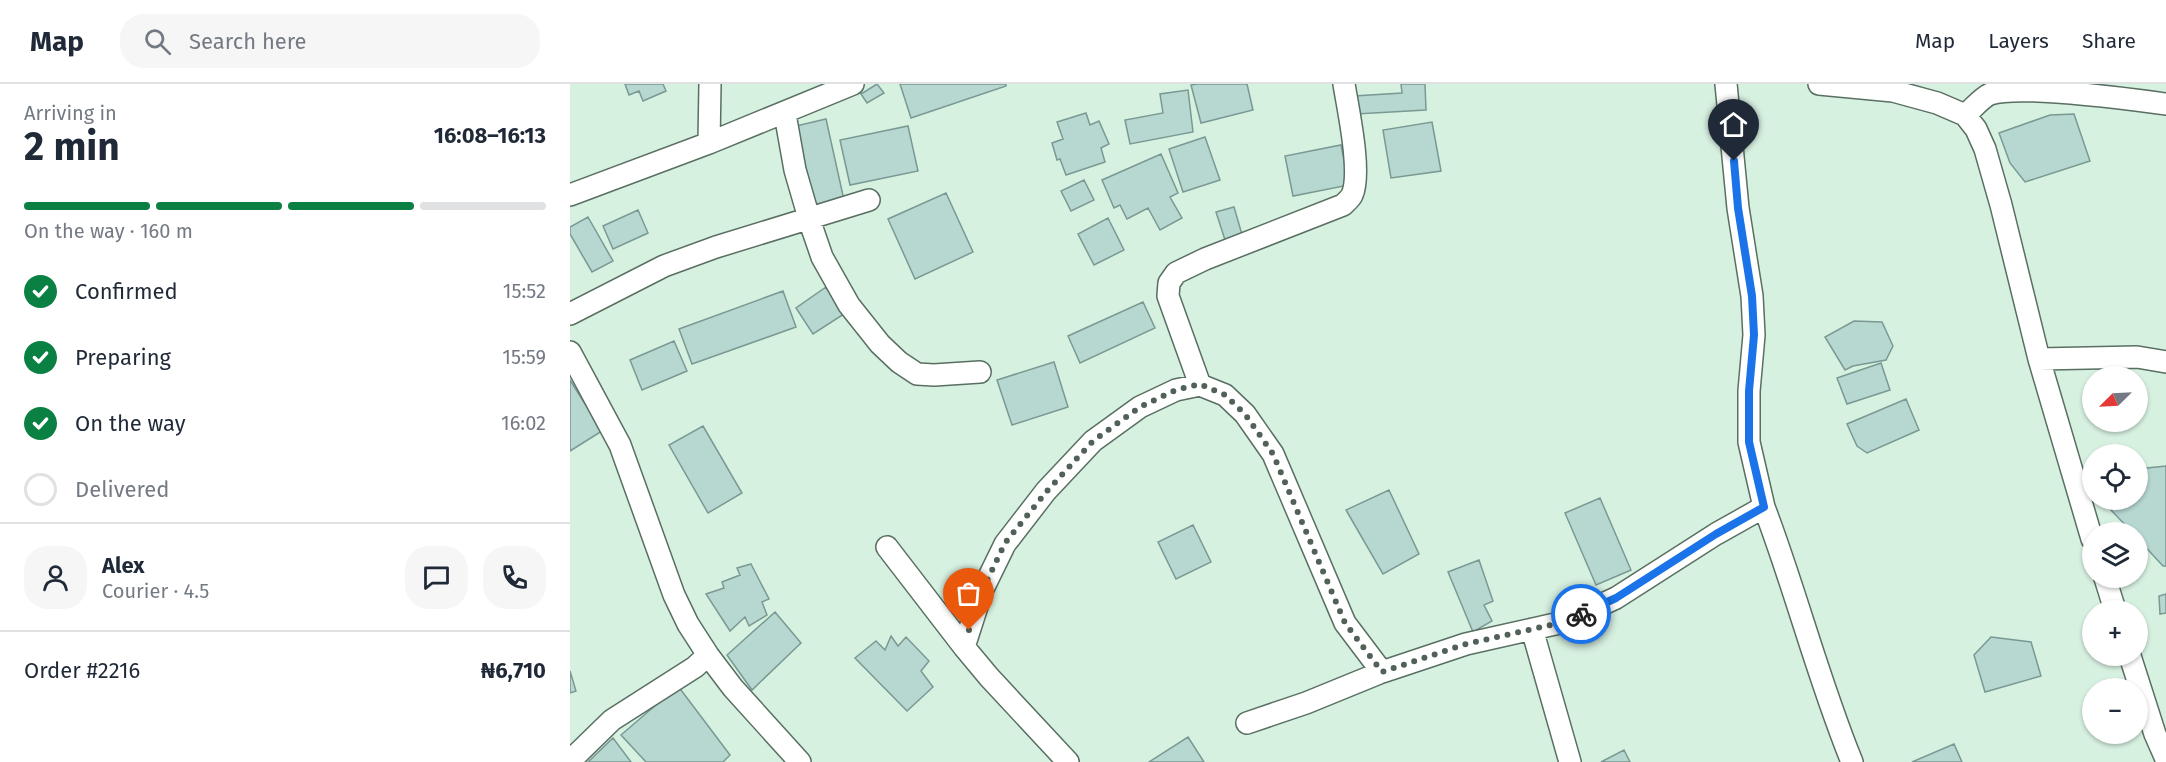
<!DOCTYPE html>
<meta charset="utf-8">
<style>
:root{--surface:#fff;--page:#f6f6f7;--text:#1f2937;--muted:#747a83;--line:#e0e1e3;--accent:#0b8043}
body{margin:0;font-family:"Fira Sans",sans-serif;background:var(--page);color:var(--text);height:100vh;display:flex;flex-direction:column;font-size:22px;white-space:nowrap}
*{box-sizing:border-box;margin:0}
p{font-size:20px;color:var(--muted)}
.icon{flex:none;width:33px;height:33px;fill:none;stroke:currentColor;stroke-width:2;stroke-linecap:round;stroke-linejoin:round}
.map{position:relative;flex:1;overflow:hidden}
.sheet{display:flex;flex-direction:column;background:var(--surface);width:570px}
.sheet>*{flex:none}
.needle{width:39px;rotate:246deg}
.fabs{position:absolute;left:1512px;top:282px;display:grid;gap:12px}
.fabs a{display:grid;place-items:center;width:66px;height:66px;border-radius:50%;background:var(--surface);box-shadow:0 2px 4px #0004;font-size:30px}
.pin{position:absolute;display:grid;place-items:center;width:51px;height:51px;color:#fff;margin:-62px -26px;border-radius:50% 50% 50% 0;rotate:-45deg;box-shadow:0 0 6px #0007}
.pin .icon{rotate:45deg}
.courier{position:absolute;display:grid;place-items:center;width:60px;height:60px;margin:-30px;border:4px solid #1a73e8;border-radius:50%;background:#fff;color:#222;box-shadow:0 2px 8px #0007}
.overview em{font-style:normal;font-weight:700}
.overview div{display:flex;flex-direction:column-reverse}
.overview{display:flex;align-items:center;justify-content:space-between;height:102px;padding:0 24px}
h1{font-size:39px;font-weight:700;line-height:45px}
.bar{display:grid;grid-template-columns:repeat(4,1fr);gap:9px 6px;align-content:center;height:72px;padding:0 24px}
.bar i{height:8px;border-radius:4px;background:var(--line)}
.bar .active{background:var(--accent)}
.bar p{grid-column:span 4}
.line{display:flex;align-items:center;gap:15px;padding:0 24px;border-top:2px solid var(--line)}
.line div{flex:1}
.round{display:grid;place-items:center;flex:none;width:63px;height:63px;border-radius:24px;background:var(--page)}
ol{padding:0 24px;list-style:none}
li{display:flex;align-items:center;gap:18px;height:66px}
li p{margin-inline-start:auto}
li .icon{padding:6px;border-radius:50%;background:var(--accent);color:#fff;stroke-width:4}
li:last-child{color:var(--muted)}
li i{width:33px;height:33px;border:3px solid var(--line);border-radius:50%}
header{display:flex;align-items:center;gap:36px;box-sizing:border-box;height:84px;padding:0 30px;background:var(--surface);border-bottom:2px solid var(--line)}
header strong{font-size:28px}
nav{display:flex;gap:33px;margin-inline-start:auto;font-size:21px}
.search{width:420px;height:54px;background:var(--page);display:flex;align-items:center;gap:15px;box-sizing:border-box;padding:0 21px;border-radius:24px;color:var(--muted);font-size:22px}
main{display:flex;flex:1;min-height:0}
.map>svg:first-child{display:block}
.building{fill:#b7d7d1;stroke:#7a9993;stroke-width:1.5}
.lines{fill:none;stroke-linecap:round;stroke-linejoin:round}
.street-casing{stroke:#586f61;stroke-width:24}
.street{stroke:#fff;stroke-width:21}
.done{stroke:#526158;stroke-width:6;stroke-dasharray:0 10.8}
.route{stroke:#1a73e8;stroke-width:8}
</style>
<header>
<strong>Map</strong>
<div class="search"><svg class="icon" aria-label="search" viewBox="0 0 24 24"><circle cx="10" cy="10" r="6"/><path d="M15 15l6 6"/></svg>Search here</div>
<nav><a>Map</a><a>Layers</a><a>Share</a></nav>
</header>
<main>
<section class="sheet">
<div class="overview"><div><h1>2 min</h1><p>Arriving in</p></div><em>16:08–16:13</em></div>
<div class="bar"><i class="active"></i><i class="active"></i><i class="active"></i><i></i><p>On the way · 160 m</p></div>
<ol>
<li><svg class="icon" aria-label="check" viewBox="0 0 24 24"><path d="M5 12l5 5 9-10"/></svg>Confirmed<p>15:52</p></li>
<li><svg class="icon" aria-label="check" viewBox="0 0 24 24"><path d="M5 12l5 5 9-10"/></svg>Preparing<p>15:59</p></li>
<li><svg class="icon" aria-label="check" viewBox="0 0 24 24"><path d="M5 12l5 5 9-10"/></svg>On the way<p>16:02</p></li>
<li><i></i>Delivered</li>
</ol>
<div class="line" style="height:108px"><a class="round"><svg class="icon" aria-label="person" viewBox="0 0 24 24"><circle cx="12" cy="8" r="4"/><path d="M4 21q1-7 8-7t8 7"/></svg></a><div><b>Alex</b><p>Courier · 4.5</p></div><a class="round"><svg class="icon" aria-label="chat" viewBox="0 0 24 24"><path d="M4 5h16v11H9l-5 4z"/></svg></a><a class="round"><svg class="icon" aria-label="phone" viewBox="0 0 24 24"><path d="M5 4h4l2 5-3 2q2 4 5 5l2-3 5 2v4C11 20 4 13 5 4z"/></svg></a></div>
<div class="line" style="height:78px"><div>Order #2216</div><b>₦6,710</b></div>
</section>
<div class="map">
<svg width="1596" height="678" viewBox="0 0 1596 678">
<rect width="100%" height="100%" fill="#d7f1e1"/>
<path class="building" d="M55,0h38l3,7 -23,10 -4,-10 -10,4z
M307,0l7,9 -17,10 -6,-9z
M330,0h106v2l-95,32z
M627,0h50l6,26 -52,13 -10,-38z
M831,0h24l1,26 -70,4 -2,-18 48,-3z
M618,6l5,42 -63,12 -5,-24 38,-7 -3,-19z
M516,29l4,12 9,-4 10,23 -8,4 4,14 -39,13 -6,-16 -3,1 -5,-17 11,-4 -6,-17z
M1504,30l16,47 -65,21 -15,-19 -11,-30 51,-18z
M256,35l18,81 -29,7 -19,-81z
M862,38l9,49 -50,7 -8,-48z
M338,42l10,45 -68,14 -10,-45z
M635,53l15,43 -37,12 -14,-43z
M771,61l8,40 -56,11 -8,-40z
M591,70l17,39 -8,4 12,21 -22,12 -12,-22 -21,11 -7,-14 -6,3 -12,-28z
M514,96l10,20 -23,11 -10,-20z
M376,109l27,59 -58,27 -27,-60z
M664,123l9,31 -17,5 -10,-31z
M68,126l10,23 -35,16 -10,-23z
M18,133l25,44 -21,11 -22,-38v-7z
M538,134l16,32 -30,15 -16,-31z
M256,203l18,27 -31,20 -17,-26z
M213,207l13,36 -104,37 -13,-35z
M573,218l12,26 -75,35 -12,-27z
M1284,237l28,1 11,24 -7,14 -33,6 -8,4 -20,-33z
M104,257l13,30 -45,19 -12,-30z
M484,278l14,45 -56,18 -15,-45z
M1311,279l9,27 -43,14 -10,-26z
M0,296l32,51 -32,20z
M1336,315l13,31 -52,23 -10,-7 -10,-22z
M133,342l39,67 -34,20 -39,-68z
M1596,382v100h-3l-25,-27v-7h-6l-22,-23v-9h28v-31z
M819,406l30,64 -36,20 -37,-64z
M1030,414l31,72 -35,15 -31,-72z
M623,441l18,37 -35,17 -18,-37z
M909,476l14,41 -9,4 8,16 -19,11 -25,-60z
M181,480l18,35 -7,3 5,13 -18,11 -4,-9 -15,14 -24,-37 18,-6 -2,-6 18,-7 -3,-7z
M1596,510v19l-6,1 -1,-18z
M205,528l26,31 -49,47 -25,-35z
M321,552l7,10 8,-9 23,24 -8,10 12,16 -26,24 -52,-53 21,-17 9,9z
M1421,553l40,5 10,34 -56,16 -11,-37z
M0,587l6,20 -6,2z
M108,602l52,69 -7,7h-77l-25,-27z
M618,653l16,25h-55z
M43,654l18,24h-43z
M1384,660l8,18h-50z
M1054,666l6,12h-29z"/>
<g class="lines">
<g class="street-casing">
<path id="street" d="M1156,0l12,124 14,88 2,39 -5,56v51l15,65
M1249,0l74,7 44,12 28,12 11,14 9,20 16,56 38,154 53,180
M215,30l10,56 16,55 11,32 27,48 31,39 19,18 18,12 17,1 46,-3
M1395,31c8,-6 16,-17 25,-21 31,-10 138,5 176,10
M139,59l144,-59
M0,111l139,-52 1,-59
M0,230l94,-48 52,-19 153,-47
M0,268l50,93 54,150 14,29 20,31 -13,12 -83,53 -42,41
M1469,275l98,-2 29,5
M630,301l-32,-89 1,-13 7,-10 29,-14 138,-54c3,-3 7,-6 9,-10 10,-22 -4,-86 -8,-111
M317,463l77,100
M1535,494l10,32
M962,545l38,133
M138,571l25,33 67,74
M1560,572l25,78 11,25
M677,639l59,-20 76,-31 84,-28 98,-22 52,-24 100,-64 48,-27c32,84 54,172 88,255
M498,678l-79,-85 -25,-30 18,-56 23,-47 41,-53 47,-50 47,-34 36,-17 24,-5 25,10 20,19 28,40 72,169 37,49"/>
</g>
<use href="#street" class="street"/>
</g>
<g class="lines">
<path class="done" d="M399,546l13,-39 23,-48 42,-52 46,-50 47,-34 36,-17 24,-6 25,11 20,19 28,40 72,169 37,49 84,-28 98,-22 17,-8"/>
<path class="route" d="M1011,530l35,-16 100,-64 48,-27 -15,-65v-51l5,-56 -2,-39 -14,-88 -4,-47"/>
</g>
</svg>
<div class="fabs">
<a><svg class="needle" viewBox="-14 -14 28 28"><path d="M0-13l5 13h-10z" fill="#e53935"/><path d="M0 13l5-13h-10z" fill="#747a83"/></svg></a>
<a><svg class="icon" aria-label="locate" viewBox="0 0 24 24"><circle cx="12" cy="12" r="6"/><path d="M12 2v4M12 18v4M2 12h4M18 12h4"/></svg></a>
<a><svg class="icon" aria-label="layers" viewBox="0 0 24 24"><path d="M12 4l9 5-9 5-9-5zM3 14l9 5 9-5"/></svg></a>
<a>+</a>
<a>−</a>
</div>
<div class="pin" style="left:399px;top:546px;background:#ea580c"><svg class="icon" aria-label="bag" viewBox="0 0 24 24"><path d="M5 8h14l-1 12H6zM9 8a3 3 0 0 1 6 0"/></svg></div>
<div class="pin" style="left:1164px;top:77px;background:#1f2937"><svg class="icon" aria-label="home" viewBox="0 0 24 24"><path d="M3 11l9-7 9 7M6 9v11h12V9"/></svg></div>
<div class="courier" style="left:1011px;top:530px"><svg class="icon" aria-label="bike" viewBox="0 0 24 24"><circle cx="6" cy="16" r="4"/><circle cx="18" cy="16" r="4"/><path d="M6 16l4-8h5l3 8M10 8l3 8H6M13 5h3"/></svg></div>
</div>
</main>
